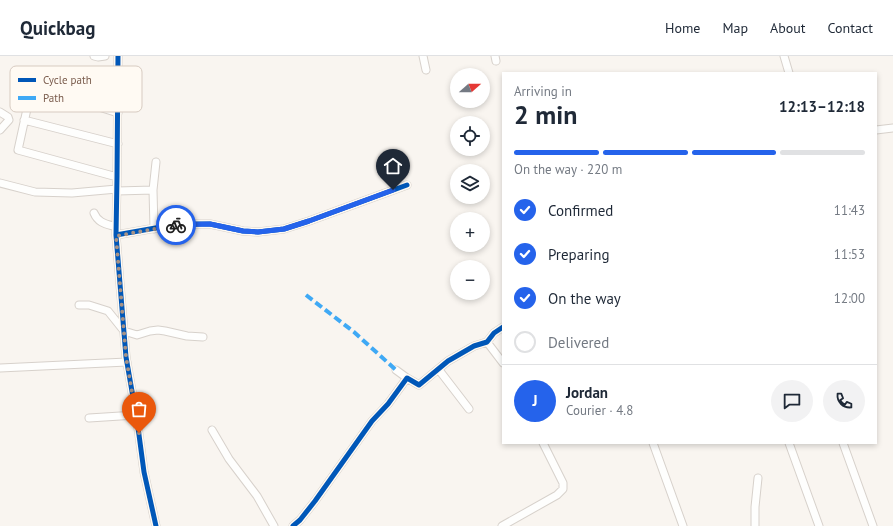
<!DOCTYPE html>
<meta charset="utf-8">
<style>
:root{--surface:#fff;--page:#f2f2f3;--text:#1f2937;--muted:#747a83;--line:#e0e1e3;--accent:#2563eb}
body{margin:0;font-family:"PT Sans",sans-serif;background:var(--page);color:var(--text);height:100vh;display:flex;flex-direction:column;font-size:15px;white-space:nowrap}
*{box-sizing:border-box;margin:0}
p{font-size:13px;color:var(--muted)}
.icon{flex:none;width:22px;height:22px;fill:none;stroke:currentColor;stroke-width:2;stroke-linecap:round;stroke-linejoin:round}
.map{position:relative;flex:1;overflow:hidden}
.drawer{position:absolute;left:502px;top:16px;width:375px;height:372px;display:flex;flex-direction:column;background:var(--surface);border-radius:0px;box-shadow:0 2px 6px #0003}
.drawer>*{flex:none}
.needle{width:26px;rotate:69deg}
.tools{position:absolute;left:450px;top:12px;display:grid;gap:8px}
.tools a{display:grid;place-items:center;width:40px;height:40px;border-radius:50%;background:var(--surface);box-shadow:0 2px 6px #0003;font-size:20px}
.pin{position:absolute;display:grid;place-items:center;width:34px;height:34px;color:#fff;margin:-41px -17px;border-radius:50% 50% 50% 0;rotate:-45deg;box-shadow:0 0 4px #0007}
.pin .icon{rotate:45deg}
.courier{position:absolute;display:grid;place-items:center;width:40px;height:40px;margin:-20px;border:3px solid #2563eb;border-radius:50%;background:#fff;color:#222;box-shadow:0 1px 5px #0007}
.headline em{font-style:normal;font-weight:600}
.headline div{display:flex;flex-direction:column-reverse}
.headline{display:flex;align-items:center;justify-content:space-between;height:68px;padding:0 12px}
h1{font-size:26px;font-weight:600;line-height:30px}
.bar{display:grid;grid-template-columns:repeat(4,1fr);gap:6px 4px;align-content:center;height:48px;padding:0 12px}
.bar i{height:5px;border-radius:3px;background:var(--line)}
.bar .selected{background:var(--accent)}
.bar p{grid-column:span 4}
.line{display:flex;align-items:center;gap:10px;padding:0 12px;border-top:1px solid var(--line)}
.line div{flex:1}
.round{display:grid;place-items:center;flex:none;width:42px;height:42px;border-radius:21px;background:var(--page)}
ol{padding:0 12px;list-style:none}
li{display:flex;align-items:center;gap:12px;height:44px}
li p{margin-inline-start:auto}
li .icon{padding:4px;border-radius:50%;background:var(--accent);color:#fff;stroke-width:4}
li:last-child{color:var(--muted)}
li i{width:22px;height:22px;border:2px solid var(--line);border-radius:50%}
header{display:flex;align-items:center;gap:24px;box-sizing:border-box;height:56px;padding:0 20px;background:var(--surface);border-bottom:1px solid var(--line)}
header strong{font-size:19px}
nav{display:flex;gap:22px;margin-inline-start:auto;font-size:14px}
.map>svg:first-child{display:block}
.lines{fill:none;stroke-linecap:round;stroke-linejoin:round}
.minor-casing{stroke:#d7d1cb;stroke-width:9}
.minor{stroke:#fefefd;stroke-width:7}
.quiet{stroke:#3fa9f5;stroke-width:4;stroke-dasharray:8 4;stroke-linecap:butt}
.cycleway-casing{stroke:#fffaf3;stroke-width:8}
.cycleway{stroke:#0057b8;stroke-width:5}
.done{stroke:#a69286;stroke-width:4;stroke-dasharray:0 7.2}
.route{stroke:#2563eb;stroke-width:5}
.key{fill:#fffaf3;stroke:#d7cbc1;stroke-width:1}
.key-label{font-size:11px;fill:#7a5c4d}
</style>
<header>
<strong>Quickbag</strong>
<nav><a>Home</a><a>Map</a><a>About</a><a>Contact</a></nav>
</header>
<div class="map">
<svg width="893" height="470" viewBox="0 0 893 470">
<rect width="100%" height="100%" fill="#f9f5f0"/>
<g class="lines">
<g class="minor-casing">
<path id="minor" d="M94,0l4,1 7,-1
M118,0l-1,121 -1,58 10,122 11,63 7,52 12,54
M423,0l3,14
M495,0l1,5
M784,0l5,17
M0,56l8,5 1,3 -9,10
M24,64l94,24
M876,74l17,-2
M117,121l-99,-27 14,-64 86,27
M0,127l35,9 37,1 45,-4
M153,134l1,39
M117,135l36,-1 3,-28
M94,157c4,10 12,11 22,14
M116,179l62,-11h32l33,7 15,1 26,-3 25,-8 98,-36
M79,249h10l19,6 16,20 13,4 13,-4 8,-1 7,1 22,5 16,1
M487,286l16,21
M0,312l127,-6
M396,314l11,8
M439,314l30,39
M89,362l47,-3
M212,374l17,29 28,37 17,30
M653,387l30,83
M789,387l30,83
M843,387l30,83
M293,470l7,-6 15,-19 57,-80 16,-17 19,-26 12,7 29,-24 26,-15 13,-4 7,-9 9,-6
M502,470l55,-31 6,-6v-6l-20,-40
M755,470v-19l3,-29"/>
</g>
<use href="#minor" class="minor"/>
<path class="quiet" d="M306,239l48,37 42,38"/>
<g class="cycleway-casing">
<path id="cycleway" d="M118,0l-1,121 -1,58 10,122 11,63 7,52 12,54
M116,179l62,-11h32l33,7 15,1 26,-3 25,-8 98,-36
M293,470l7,-6 15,-19 57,-80 16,-17 19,-26 12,7 29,-24 26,-15 13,-4 7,-9 9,-6"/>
</g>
<use href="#cycleway" class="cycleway"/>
</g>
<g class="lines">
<path class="done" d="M139,377l-13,-76 -10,-121 60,-11"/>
<path class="route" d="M176,169l34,-1 33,7 15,1 26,-3 25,-8 84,-31"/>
</g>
<rect x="10" y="10" width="132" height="46" rx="6" class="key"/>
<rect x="18" y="22" width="18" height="4" fill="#0057b8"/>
<rect x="18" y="40" width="18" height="4" fill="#3fa9f5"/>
<g class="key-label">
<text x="43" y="28">Cycle path</text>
<text x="43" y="46">Path</text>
</g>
</svg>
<div class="tools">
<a><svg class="needle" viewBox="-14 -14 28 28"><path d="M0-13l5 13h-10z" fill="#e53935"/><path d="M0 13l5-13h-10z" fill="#747a83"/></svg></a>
<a><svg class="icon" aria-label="locate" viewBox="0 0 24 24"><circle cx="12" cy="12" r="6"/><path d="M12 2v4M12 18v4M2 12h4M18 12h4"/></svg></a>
<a><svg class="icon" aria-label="layers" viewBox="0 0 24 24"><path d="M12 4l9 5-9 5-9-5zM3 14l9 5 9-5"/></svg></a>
<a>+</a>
<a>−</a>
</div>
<div class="pin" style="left:139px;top:377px;background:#ea580c"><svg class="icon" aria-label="bag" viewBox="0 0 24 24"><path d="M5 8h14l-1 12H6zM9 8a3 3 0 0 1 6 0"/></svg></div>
<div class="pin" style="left:393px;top:134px;background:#1f2937"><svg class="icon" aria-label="home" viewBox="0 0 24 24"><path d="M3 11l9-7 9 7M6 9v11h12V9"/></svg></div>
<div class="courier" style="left:176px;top:169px"><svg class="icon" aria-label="bike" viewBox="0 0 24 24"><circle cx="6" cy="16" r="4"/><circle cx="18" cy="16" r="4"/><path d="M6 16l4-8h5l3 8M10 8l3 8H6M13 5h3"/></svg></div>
<section class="drawer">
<div class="headline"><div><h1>2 min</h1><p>Arriving in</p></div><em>12:13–12:18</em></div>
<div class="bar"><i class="selected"></i><i class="selected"></i><i class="selected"></i><i></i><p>On the way · 220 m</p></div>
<ol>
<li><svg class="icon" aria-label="check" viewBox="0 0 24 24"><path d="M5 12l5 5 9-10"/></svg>Confirmed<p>11:43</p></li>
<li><svg class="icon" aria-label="check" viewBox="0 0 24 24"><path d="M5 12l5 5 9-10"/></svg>Preparing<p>11:53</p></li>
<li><svg class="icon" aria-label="check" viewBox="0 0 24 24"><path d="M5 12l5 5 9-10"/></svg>On the way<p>12:00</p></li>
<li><i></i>Delivered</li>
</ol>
<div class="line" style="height:72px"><b class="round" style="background:var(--accent);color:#fff">J</b><div><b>Jordan</b><p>Courier · 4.8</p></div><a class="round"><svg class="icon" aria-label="chat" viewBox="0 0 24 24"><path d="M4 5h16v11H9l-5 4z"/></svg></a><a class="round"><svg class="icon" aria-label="phone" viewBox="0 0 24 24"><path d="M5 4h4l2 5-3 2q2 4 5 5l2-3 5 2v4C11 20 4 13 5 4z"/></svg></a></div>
</section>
</div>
